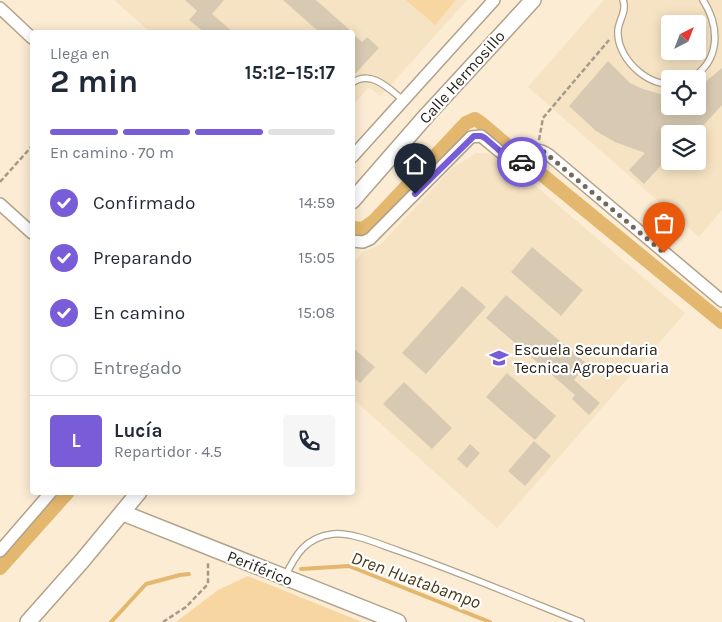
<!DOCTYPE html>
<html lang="es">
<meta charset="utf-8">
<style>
:root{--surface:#fff;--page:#f6f6f7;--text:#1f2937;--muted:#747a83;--line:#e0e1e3;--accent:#795dd8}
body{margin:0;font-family:Karla,sans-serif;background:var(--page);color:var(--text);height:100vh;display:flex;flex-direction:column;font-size:19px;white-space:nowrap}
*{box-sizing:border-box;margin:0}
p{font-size:16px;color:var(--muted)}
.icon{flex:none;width:28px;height:28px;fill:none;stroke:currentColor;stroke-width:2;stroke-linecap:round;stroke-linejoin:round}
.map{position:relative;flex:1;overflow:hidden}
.sheet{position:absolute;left:30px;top:30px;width:325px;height:465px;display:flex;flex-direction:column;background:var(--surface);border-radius:5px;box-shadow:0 2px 12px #0003}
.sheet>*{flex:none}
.needle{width:32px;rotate:42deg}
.buttons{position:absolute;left:661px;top:15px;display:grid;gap:10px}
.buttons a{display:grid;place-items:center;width:45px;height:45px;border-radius:5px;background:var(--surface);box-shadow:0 2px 12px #0003;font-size:25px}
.pin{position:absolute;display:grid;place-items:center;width:42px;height:42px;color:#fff;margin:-51px -21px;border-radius:50% 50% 50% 0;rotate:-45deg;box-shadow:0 0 5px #0007}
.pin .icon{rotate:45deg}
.courier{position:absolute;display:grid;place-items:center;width:50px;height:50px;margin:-25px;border:4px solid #795dd8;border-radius:50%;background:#fff;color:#222;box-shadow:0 1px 6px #0007}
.overview em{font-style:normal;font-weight:700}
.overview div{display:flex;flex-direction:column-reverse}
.overview{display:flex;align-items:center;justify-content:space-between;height:85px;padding:0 20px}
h1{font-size:32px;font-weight:700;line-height:38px}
.bar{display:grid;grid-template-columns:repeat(4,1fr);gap:8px 5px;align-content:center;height:60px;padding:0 20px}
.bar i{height:6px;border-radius:4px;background:var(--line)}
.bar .active{background:var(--accent)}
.bar p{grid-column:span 4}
.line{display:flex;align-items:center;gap:12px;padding:0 20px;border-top:1px solid var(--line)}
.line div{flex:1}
.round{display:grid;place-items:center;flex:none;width:52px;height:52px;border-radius:5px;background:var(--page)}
ol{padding:0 20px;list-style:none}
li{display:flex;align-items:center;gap:15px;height:55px}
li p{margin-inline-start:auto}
li .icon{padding:5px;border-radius:50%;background:var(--accent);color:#fff;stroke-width:4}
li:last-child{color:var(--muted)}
li i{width:28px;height:28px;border:2px solid var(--line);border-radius:50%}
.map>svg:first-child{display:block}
.built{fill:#f6e3c3;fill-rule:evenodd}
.green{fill:#f7d6a1}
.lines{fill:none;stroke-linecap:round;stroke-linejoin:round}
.stream{stroke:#e3b76d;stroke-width:4}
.canal{stroke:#e3b76d;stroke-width:14}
.building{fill:#d8cab2}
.lane-casing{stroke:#b0a28b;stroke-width:8}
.street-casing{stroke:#b0a28b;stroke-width:14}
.secondary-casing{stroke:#b0a28b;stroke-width:18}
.path{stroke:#a59988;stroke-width:2.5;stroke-dasharray:5 2.5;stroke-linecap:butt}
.lane{stroke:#fff;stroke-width:5.5}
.street{stroke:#fff;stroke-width:11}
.secondary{stroke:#fff;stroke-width:15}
.done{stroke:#72695b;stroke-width:5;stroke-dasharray:0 9}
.route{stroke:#795dd8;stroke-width:6}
.labels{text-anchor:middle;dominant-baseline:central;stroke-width:4.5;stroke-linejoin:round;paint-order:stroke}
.street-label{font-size:16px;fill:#28231a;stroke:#fff}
.poi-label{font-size:16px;fill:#28231a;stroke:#fff;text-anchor:start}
.water-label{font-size:18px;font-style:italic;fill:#4a3817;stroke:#fff}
</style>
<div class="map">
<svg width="722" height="622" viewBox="0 0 722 622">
<rect width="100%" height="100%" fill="#fcecd4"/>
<path class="built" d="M114,0h353l-87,97 -8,-8 -4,-1 -15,17 -1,-73h-202z
M604,0h118v210l-23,27 -171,-150zM670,24h28v27h-28zM670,79h28v27h-28zM670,134h28v27h-28z
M476,153l22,1 187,159 -188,215 -144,-129v-135l10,-12 17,-7 71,-76z"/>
<path class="green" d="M406,0h50l-21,25z
M248,576l114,46h-186l42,-32z"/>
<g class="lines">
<path class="stream" d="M301,569l48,-3 141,56
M111,622l35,-38 34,-9 9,-1"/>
<path class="canal" d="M353,228l10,1 11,-8 92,-98 9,-4 6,4 59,50 182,149
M0,568l68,-76"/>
</g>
<path class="building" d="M185,0h39l-12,14 21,18h-29l-15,-12 8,-9z
M283,0h33l36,32h-33z
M352,33l10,9 5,-5 12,11 -27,29z
M608,61l22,22 13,6 17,5h10v12h28v-18l24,-20v37l-22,24 -3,-3 -7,8h-20v22l-26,28 -15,-14 16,-17 -30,-11 -19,-11 -27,-25z
M532,247l51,43 -22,26 -50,-44z
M462,286l24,21 -60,67 -24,-21z
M506,295l81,69 -13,16 26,23 -11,12 -17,-16 3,-4 -89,-77z
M352,347l23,20 -15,16 -8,-7z
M507,373l49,43 -21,24 -49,-43z
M404,382l48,46 -20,21 -49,-45z
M534,441l17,15 -26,30 -17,-15z
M470,444l10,9 -13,15 -10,-9z"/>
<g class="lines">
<g class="lane-casing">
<path id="lane" d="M623,0c4,11 -4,20 -5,30 -2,26 27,55 52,54
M690,79c31,-18 30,-52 13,-79
M352,83c19,-14 37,6 51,17
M285,577c10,-22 21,-40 48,-43 20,-2 48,11 66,17 62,22 122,47 182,71"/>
</g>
<g class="street-casing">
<path id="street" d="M0,8l32,30
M352,157l142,-157
M0,204l32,29
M352,241l11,1 7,-3 101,-102 10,-1 35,29c15,-3 13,-24 33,-10l173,146
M0,551l51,-59"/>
</g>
<g class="secondary-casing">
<path id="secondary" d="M352,201l75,-86 106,-115
M123,513l275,109
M28,622l54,-61 57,-69"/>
</g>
<path class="path" d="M539,140l4,-22 66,-78
M0,182l32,-36
M163,622l23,-15 22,-23v-23"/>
<use href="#lane" class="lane"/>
<use href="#street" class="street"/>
<use href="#secondary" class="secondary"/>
</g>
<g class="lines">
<path class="done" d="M522,162l10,-11h11l121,102"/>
<path class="route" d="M415,194l59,-58h7l4,2 31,27 6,-3"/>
</g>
<defs>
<g id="school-bare" transform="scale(1.5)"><path d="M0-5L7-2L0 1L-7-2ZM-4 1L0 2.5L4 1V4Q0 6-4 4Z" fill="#795dd8" stroke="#fff" stroke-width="2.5" paint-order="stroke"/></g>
</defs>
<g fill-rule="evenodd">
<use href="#school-bare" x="499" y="358"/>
</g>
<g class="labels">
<g class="street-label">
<text transform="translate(462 77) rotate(-48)">Calle Hermosillo</text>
<text transform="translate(260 568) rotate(22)">Periférico</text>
</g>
<g class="poi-label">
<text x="514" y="349">Escuela Secundaria<tspan x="514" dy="18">Tecnica Agropecuaria</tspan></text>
</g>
<g class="water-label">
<text transform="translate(416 580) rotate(20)">Dren Huatabampo</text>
</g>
</g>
</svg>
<div class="buttons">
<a><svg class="needle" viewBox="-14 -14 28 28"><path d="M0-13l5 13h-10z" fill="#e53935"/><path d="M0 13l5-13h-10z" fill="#747a83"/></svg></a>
<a><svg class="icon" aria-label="locate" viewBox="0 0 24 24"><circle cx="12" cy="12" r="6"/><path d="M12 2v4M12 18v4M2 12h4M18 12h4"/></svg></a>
<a><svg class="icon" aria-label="layers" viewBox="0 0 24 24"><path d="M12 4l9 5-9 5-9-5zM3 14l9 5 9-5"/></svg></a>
</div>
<div class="pin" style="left:664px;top:253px;background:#ea580c"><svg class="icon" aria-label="bag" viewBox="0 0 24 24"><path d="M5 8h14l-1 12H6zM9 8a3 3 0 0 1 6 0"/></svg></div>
<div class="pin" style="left:415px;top:194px;background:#1f2937"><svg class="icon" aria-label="home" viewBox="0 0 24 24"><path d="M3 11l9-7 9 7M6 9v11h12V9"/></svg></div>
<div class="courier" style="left:522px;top:162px"><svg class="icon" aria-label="car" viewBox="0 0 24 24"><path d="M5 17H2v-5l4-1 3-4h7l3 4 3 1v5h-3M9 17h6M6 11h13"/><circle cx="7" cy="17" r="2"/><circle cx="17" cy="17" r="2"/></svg></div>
<section class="sheet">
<div class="overview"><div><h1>2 min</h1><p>Llega en</p></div><em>15:12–15:17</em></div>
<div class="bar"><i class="active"></i><i class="active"></i><i class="active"></i><i></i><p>En camino · 70 m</p></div>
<ol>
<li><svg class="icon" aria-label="check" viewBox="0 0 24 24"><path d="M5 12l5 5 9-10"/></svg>Confirmado<p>14:59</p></li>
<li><svg class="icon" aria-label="check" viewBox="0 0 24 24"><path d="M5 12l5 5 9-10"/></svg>Preparando<p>15:05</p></li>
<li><svg class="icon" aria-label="check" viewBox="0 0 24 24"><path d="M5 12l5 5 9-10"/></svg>En camino<p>15:08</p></li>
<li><i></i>Entregado</li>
</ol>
<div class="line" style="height:90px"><b class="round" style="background:var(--accent);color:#fff">L</b><div><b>Lucía</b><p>Repartidor · 4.5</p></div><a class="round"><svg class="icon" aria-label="phone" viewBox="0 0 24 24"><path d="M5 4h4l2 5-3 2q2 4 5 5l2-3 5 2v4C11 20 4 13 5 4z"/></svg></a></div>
</section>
</div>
